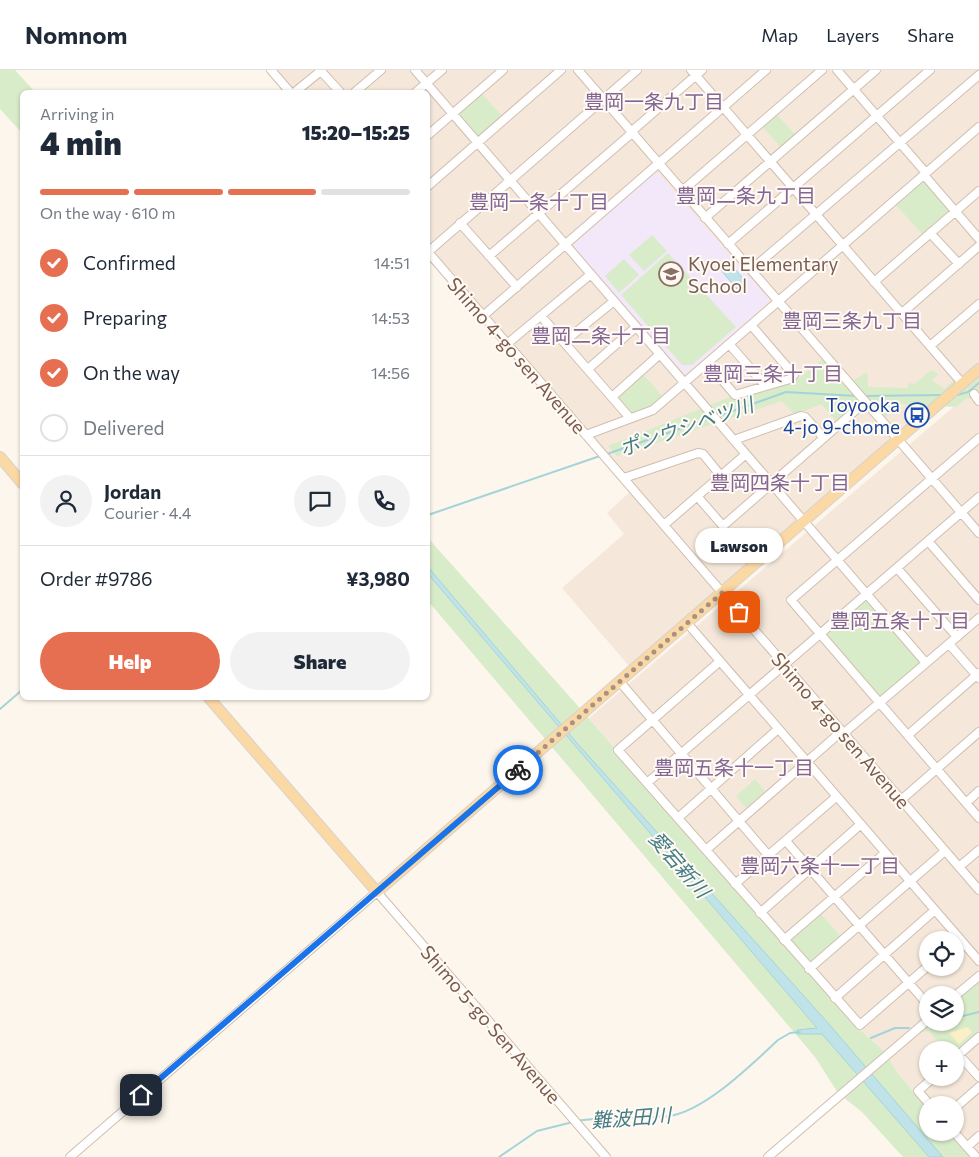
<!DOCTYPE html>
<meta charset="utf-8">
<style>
:root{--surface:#fff;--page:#f2f2f3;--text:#1f2937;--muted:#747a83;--line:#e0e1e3;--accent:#e76f51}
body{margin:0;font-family:Commissioner,"Noto Sans JP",sans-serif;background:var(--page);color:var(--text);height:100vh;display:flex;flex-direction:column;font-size:19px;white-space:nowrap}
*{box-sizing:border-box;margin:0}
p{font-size:16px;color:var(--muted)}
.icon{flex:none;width:28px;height:28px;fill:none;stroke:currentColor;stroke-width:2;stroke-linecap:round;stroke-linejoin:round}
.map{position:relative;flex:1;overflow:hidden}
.side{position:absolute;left:20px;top:20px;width:410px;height:610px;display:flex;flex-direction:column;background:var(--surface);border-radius:8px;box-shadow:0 1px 4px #0004}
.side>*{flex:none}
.controls{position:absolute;left:919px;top:861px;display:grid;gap:10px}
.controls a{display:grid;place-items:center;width:45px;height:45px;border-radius:50%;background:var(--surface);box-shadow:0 1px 4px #0004;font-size:25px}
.pin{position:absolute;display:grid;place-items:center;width:42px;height:42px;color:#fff;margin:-21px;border-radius:10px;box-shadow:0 2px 8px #0006}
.courier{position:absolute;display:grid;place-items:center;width:50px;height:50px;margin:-25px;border:4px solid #1a73e8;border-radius:50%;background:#fff;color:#222;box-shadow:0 1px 6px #0007}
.bubble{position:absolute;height:35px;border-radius:18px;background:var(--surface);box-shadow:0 1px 4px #0004;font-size:16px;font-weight:800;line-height:35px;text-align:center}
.headline em{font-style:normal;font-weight:800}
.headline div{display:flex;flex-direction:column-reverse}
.headline{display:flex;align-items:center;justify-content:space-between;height:85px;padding:0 20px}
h1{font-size:32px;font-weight:800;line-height:38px}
.bar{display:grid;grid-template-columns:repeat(4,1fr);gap:8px 5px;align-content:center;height:60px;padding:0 20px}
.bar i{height:6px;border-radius:4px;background:var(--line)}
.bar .selected{background:var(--accent)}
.bar p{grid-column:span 4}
.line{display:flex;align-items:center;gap:12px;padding:0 20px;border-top:1px solid var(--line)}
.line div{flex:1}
.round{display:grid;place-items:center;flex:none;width:52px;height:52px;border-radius:26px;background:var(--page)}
ol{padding:0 20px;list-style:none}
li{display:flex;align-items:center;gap:15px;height:55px}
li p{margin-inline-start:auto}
li .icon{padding:5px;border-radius:50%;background:var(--accent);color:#fff;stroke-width:4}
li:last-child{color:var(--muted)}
li i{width:28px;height:28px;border:2px solid var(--line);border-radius:50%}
.button{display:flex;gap:10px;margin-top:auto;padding:10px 20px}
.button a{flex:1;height:58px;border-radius:30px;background:var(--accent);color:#fff;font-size:20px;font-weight:800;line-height:58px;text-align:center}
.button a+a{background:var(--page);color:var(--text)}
header{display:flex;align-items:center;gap:30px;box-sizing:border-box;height:70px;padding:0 25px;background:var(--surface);border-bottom:1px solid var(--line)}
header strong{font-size:24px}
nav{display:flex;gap:28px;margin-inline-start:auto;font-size:18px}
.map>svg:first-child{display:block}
.residential{fill:#f5e8da;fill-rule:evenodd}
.education{fill:#f3e8fa}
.green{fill:#d8ecc9}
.sand{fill:#fcefc7}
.water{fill:#bfe3e8;stroke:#a5d3da}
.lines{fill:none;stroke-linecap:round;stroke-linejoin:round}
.stream{stroke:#a5d3da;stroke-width:2}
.minor-casing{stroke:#d1beb0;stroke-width:10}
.major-casing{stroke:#dad1cd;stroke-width:12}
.minor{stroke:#fff;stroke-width:8}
.major{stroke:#fbd9a5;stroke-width:10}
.done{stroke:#a89285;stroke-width:5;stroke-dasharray:0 9}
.route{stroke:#1a73e8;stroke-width:6}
.labels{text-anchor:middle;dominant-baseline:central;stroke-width:4;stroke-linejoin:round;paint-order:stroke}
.education-label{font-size:19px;fill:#785e54;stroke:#fffaf3;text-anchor:start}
.street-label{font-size:19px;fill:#7a5c4d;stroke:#fffaf3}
.transit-label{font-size:19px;fill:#164399;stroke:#fffaf3;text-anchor:end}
.neighbourhood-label{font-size:20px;fill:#846695;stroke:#fffaf3}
.water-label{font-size:20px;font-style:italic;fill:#437c86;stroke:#fffaf3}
</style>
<header>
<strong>Nomnom</strong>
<nav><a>Map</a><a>Layers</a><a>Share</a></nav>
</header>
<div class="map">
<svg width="979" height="1087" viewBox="0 0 979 1087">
<rect width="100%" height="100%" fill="#fdf6ec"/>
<path class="residential" d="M274,0h705v293l-350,303 -67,-78 62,-54 -17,-21 27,-25 -206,-240v-156h-135z
M979,315v772h-10l-21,-24 7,-1v-27h-27l-1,3 -28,-33 -14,-23 -26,-23 -270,-311zM928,870h27v28h-27zM928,925h27v27h-27zM928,980h27v28h-27z"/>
<path class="education" d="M654,103h4l111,126 -1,4 -81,70h-3l-110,-125 1,-5z"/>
<path class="green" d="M0,0h15l20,22h-13v41l-22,-24z
M481,23l22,24 -21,19 -5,-1 -17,-18v-6z
M776,44l20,21 -15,13 -19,-22z
M924,110l25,30 -27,24 -26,-29z
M652,165l15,16 -23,20 -15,-16z
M668,183l68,74 -44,38h-10l-61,-70z
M624,189l15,16 -20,18 -14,-17z
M823,289l39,44 -24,20 -17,-19 -26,11 -13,-14 -165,55 -9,-10 127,-51 59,-20 4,4z
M979,299v22l-8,8 -4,-1 -11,9 -56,-3 -17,15 -32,-37 16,-10 1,15 40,1 1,-5 6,1 16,-14 8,4 -7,6 12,9 11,-10 8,4z
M642,303l22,25 -11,10 -20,8 -17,-19z
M428,468l158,177 273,314 26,23 14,23 28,33 1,24 21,1 21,24h-67l-41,-45 -24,-19 -23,-36 -387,-456z
M867,528l55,64 -43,35 -55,-62z
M755,709l10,12 -19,17 -10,-12z
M820,843l23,26 -32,28 -22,-28z
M979,908v54l-24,21v-3h-10l-16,-19 -14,2 13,-11h27v-24z"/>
<path class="sand" d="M968,957l4,5 -13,12 -10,-11z"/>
<path class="water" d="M729,192l17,20 -9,7 -17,-20z
M428,497l149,176 251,280 115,134h-14l-107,-123h-25v-4l20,-2 -389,-454z"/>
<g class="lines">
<path class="stream" d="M957,325l11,-3 11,-9
M864,326l80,-1
M716,347l70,-25 71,4
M607,384l104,-36
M428,445l172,-59
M0,639l22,-19
M955,948l24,-6
M930,954l6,-2
M871,968l24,-10h14
M577,1051c31,-5 62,-1 92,-5 36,-5 83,-52 109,-76l12,-7 10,-1
M499,1087l38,-26 36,-9"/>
<g class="minor-casing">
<path id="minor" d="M271,0l19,22
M320,0l20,22
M415,0l511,593
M578,0l401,463
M637,0l-209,182 551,638
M691,0l271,313
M837,0l89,103
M295,22l27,-22
M355,22l26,-22
M416,22l26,-22
M631,62l71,-62
M428,65l75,-65
M924,105l55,64
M428,116l133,-116
M682,121l140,-121
M705,148l171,-148
M460,153l57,64
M930,163l29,31
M728,174l202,-174
M489,186l143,-123
M751,200l228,-195
M874,212l105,-91
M902,243l77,-67
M483,246l283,-246
M541,246l89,102
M564,272l50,-41
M507,274l84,-70
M729,274l36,41
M930,276l49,-42
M708,293l27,32 55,-16 4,-4 -43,-50
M588,299l48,-42
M974,324l5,7
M612,327l48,-43
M586,365l67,-25 326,-283
M979,368l-188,162 188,218
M734,370l67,-24 4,1 19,21
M624,408l74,-25 5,1 18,22
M697,426l26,30 142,-124
M664,455l82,-71
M928,471l51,59
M897,498l60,69
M688,554l291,337
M949,574l30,34
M719,592l-101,88 242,275 68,-59
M620,612l148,173
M844,663l135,-115
M908,665l71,-62
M647,713l332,-286
M901,730l78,-68
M966,733l13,-12
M678,748l100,-89
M786,771l142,164
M706,780l136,-119
M959,797l20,-17
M735,814l101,-87
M760,843l101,-89
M784,870l101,-87
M809,899l136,-118
M955,926l24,-20
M835,928l100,-88
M959,985l20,22
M955,988l24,-21
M930,1035l-12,-14 15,-13
M955,1038l24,-21
M954,1062l22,25
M967,1077l12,-11
M70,1087l307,-265 229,265
M768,1087l160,-137"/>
</g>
<g class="major-casing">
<path id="major" d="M0,387l22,26
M209,628l168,194 602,-523"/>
</g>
<use href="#minor" class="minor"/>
<use href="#major" class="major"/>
</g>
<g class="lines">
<path class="done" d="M518,700l205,-178 16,20"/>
<path class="route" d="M141,1025l377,-325"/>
</g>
<defs>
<g id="school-ring" transform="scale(1.25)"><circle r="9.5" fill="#fffaf3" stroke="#8d6e63" stroke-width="1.5"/><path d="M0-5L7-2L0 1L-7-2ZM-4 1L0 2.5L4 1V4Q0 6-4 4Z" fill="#8d6e63"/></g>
<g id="bus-ring" transform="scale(1.25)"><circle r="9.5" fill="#fffaf3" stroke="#1a4fb4" stroke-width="1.5"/><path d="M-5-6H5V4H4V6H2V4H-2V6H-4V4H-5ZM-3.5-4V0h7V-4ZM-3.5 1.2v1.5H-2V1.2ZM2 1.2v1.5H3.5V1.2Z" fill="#1a4fb4"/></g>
</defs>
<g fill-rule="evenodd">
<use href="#school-ring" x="671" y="204"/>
<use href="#bus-ring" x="917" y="345"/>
</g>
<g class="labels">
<g class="education-label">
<text x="688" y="193">Kyoei Elementary<tspan x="688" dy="22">School</tspan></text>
</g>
<g class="street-label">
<text transform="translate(517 285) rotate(49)">Shimo 4-go sen Avenue</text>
<text transform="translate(841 660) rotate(49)">Shimo 4-go sen Avenue</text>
<text transform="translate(491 954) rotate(49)">Shimo 5-go Sen Avenue</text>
</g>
<g class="transit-label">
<text x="900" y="334">Toyooka<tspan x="900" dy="22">4-jo 9-chome</tspan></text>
</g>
<g class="neighbourhood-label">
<text x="654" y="31">豊岡一条九丁目</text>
<text x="746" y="125">豊岡二条九丁目</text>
<text x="539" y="131">豊岡一条十丁目</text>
<text x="852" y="250">豊岡三条九丁目</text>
<text x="601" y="265">豊岡二条十丁目</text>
<text x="773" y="303">豊岡三条十丁目</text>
<text x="780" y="412">豊岡四条十丁目</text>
<text x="900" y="550">豊岡五条十丁目</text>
<text x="734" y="697">豊岡五条十一丁目</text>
<text x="820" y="795">豊岡六条十一丁目</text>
</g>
<g class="water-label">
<text transform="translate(686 356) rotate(-19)">ポンウシベツ川</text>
<text transform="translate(680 794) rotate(49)">愛宕新川</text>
<text transform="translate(631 1047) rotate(-4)">難波田川</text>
</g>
</g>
</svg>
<div class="controls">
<a><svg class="icon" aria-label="locate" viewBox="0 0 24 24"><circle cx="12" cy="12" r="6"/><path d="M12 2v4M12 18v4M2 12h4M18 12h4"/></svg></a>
<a><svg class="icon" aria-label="layers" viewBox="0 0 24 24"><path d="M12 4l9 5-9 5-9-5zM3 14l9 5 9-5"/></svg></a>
<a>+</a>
<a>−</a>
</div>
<div class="pin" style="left:739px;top:542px;background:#ea580c"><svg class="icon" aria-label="bag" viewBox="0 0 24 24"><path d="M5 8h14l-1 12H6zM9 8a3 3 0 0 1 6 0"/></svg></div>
<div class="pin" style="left:141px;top:1025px;background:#1f2937"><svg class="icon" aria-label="home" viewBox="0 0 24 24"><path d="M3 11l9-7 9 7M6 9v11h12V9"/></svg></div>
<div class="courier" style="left:518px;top:700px"><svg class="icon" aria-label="bike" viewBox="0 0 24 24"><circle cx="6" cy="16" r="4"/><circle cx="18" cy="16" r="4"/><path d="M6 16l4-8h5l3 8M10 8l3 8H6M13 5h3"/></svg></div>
<div class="bubble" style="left:695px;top:458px;width:88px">Lawson</div>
<section class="side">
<div class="headline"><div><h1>4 min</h1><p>Arriving in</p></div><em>15:20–15:25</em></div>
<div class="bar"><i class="selected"></i><i class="selected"></i><i class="selected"></i><i></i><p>On the way · 610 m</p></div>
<ol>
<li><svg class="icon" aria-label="check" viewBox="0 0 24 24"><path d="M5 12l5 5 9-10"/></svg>Confirmed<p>14:51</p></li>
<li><svg class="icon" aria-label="check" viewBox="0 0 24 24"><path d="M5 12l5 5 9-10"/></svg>Preparing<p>14:53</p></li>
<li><svg class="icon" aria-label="check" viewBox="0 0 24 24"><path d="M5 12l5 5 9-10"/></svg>On the way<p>14:56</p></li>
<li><i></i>Delivered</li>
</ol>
<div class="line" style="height:90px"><a class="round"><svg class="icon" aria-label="person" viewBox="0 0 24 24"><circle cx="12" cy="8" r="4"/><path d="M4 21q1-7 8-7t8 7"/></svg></a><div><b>Jordan</b><p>Courier · 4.4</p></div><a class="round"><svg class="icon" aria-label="chat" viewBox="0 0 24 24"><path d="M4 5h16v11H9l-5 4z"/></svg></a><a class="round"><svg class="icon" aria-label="phone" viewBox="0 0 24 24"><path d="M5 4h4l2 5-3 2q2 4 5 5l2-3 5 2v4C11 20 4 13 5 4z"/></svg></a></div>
<div class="line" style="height:65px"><div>Order #9786</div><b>¥3,980</b></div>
<div class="button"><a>Help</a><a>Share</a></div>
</section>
</div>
